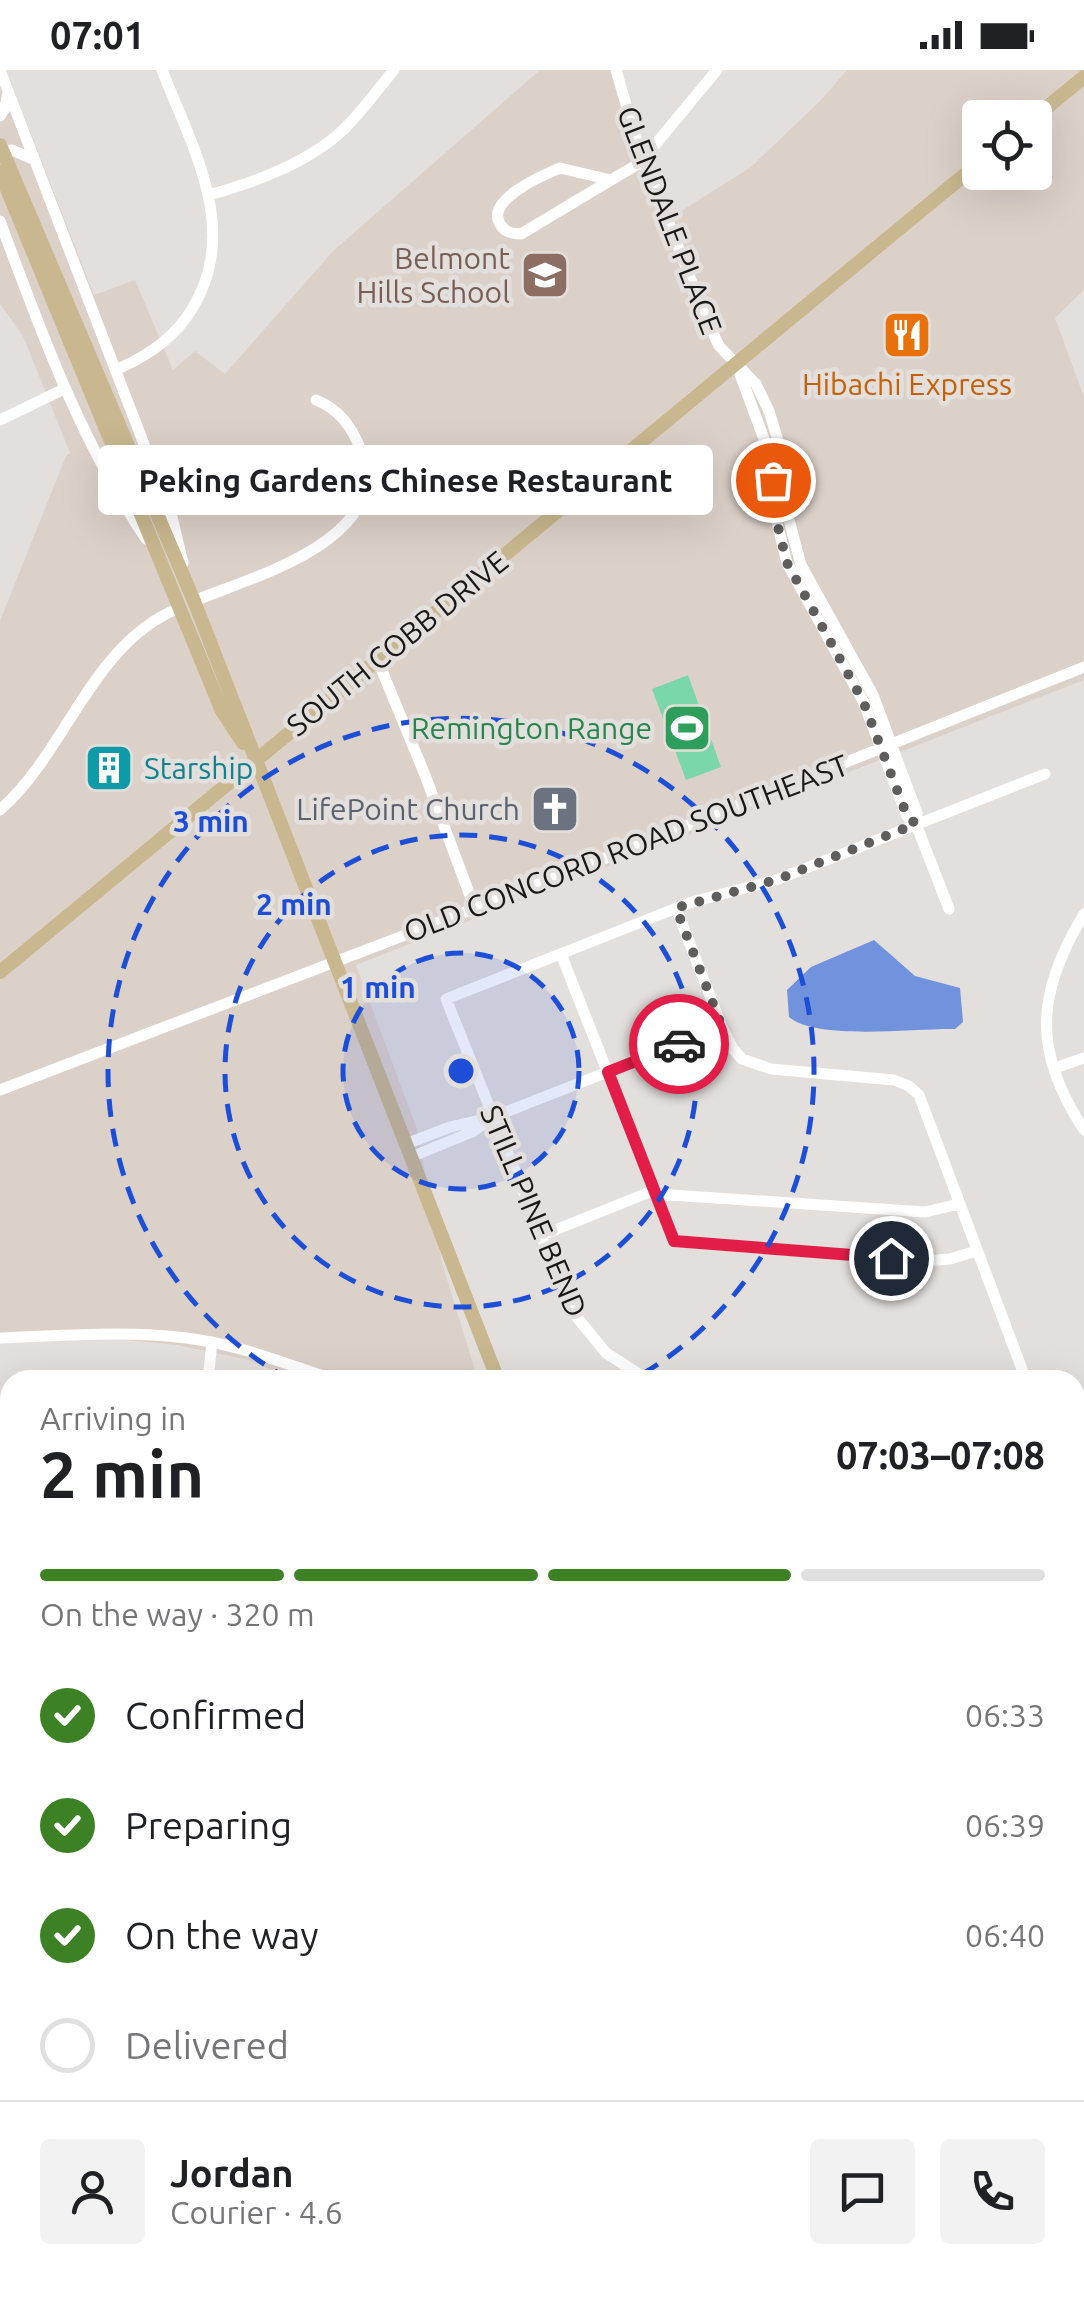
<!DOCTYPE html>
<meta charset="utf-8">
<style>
:root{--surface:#fff;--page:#f2f2f2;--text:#202124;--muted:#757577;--line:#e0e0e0;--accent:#3d8125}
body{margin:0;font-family:Ubuntu,sans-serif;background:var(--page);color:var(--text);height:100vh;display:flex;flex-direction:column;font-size:38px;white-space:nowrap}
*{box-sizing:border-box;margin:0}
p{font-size:32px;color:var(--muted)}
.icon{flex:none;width:55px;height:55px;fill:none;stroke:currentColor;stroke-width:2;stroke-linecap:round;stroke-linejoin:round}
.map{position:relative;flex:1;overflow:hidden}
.side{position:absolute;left:0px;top:1300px;width:1085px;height:932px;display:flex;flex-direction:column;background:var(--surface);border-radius:30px 30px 0 0;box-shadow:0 10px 40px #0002}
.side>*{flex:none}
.fabs{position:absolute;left:962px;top:30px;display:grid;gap:20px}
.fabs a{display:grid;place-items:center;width:90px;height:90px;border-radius:10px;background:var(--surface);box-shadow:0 10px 40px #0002;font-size:50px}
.pin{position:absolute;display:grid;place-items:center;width:85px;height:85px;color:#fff;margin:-42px;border:5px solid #fff;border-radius:50%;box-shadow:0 2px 10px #0007}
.courier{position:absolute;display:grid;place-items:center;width:100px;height:100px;margin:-50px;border:8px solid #e11d48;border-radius:50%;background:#fff;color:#222;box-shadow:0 2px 12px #0007}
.bubble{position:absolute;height:70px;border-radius:10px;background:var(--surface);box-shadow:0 10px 40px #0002;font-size:32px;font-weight:700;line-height:70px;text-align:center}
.overview em{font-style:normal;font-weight:700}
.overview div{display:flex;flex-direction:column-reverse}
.overview{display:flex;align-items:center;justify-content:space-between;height:170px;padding:0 40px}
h1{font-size:65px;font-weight:700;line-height:75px}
.bar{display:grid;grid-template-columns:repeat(4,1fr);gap:15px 10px;align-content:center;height:120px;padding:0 40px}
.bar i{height:12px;border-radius:8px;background:var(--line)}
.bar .current{background:var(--accent)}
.bar p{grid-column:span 4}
.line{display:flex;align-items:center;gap:25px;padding:0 40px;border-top:2px solid var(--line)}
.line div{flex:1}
.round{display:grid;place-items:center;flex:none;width:105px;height:105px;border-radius:10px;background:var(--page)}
ol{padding:0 40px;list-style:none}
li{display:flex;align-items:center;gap:30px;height:110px}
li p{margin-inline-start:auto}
li .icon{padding:10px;border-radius:50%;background:var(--accent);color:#fff;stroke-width:4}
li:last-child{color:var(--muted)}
li i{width:55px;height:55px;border:5px solid var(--line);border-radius:50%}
.status{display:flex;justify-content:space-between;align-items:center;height:70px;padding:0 50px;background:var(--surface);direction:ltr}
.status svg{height:28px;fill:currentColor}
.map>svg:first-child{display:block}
.built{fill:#dcd1c9;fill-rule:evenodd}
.green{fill:#79d7aa}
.water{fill:#7192dc}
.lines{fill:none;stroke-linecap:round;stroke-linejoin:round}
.stream{stroke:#7192dc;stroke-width:2.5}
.minor{stroke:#fff;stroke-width:11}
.major{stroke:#c9b88f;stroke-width:14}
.done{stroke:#605e5c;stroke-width:10;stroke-dasharray:0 18}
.route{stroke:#e11d48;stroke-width:12}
.ring{fill:none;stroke:#1d4ed8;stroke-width:5;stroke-dasharray:18 12}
.labels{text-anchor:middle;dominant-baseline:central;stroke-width:9;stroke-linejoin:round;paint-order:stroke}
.street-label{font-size:30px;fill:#1a1817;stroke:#e3dfdc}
.education-label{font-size:30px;fill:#785e54;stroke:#e3dfdc;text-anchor:end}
.food-label{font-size:30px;fill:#c56008;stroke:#e3dfdc}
.leisure-label{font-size:30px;fill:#27864d;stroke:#e3dfdc;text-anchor:end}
.culture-label{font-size:30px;fill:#0d838f;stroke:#e3dfdc;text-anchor:start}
.worship-label{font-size:30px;fill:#5b616d;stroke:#e3dfdc;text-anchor:end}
.centre{fill:#1d4ed8;stroke:#e3dfdc;stroke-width:5}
.ring-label{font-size:30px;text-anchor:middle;font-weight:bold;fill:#1d4ed8;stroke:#e3dfdc;stroke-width:9;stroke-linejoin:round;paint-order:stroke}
</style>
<div class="status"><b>07:01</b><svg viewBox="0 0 49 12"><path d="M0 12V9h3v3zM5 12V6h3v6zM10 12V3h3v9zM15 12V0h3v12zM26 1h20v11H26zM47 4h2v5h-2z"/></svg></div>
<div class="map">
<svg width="1084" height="2232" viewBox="0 0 1084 2232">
<rect width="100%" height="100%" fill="#e3dfdc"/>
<path class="built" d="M0,0h6l88,225 41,-15 38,90 22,-19 30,23 108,-123 207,-181h76l51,150 84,-53 72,-69 24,-28h237v220l-29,28 29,79v283l-728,285 61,164 25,134 36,117h-183l-46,-20 -72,-15 -89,-9 -88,7v-722l66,-165 4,-3 -47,-117 -23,-32zM980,48h55v54h-55z
M859,2223h142l4,9h-143z"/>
<path class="green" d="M688,605l33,92 -35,13 -34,-91z
M10,1439v386l-10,6v-384z"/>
<path class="water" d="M874,870l41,36 45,12 3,34 -8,7c-40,-1 -138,12 -166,-12l-2,-27 24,-23z"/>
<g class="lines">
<path class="stream" d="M1075,1919l9,-4
M0,2039l10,5
M490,2232l18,-10"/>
<path class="minor" d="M0,0l172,447 11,46
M616,0l19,65 70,181 14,30 37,38 13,27 13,43 7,66 12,45 72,130 44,118 -1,11 33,85
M0,46l5,-8 3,-16
M0,82l12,-2 23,10
M560,98l51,12 -90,54c-9,0 -17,-2 -21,-10 -15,-24 43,-49 60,-56z
M611,110l29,-17 77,-93
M209,125c46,-13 99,-32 134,-65 19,-18 34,-40 51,-60
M0,151c40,109 81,221 146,318
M122,297c29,-13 53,-30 70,-58 49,-79 0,-162 -30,-239
M740,304l27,73 11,80 9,36 76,138 44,115 9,8
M0,350l64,-31
M194,531c58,-24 200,-61 167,-150 -8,-23 -22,-42 -45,-51
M378,591l47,114 50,134
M0,740c68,-60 91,-166 179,-202
M676,838l46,119 11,22 9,10 29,10 123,11 15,6 10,9 107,285
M1084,844c-48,79 -52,137 0,216
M561,884l113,287 253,20 23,-2 26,-8
M1055,998l29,-10
M0,1020l614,-235 470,-188
M406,1074l44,-17 43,-10 229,-90
M411,1087l61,-25 17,-12
M656,1124l269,18 34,-8
M540,1166l115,-46
M0,1268c61,-2 125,-8 186,0 52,6 100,26 149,42
M208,1310l4,-38
M648,1310l-42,-27 -35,-43 -125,-311 246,-97 84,-22 269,-106
M1075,1419h9
M1075,1598h9
M1075,1772l9,-3
M0,1898l10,-4
M0,1944l10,11
M0,2172l10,6
M160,2222l10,10
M3,2232l7,-30
M314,2232l14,-10"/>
<path class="major" d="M1034,48l50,-41
M0,75l194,456 304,779
M0,102l222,539 21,32
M0,902l980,-810
M840,2222l3,10"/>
</g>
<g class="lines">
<path class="done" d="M679,974l43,-17 -46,-119 100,-28 140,-56 -9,-8 -44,-115 -76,-138 -9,-36 -5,-47"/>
<path class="route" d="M679,974l-71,28 66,169 217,17"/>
</g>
<circle cx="461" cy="1001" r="118" fill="#1d4ed8" fill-opacity=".12"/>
<g class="ring">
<circle cx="461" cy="1001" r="118"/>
<circle cx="461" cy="1001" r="236"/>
<path d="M290 1310A353 353 0 1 1 632 1310"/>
</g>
<defs>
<g id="school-square" transform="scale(2.5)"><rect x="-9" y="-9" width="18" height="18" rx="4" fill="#8d6e63" stroke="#e3dfdc"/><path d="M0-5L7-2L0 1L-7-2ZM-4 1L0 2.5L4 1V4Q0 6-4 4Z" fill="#fff"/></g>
<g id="restaurant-square" transform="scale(2.5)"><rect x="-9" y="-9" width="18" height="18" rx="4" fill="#e8710a" stroke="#e3dfdc"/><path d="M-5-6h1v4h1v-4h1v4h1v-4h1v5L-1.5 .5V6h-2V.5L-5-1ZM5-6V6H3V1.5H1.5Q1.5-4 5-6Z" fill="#fff"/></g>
<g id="stadium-square" transform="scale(2.5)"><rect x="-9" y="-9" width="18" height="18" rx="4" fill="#2e9e5b" stroke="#e3dfdc"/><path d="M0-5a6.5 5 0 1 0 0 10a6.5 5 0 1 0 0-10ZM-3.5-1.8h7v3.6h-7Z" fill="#fff"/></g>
<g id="building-square" transform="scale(2.5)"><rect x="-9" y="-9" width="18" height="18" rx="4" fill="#0f9aa8" stroke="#e3dfdc"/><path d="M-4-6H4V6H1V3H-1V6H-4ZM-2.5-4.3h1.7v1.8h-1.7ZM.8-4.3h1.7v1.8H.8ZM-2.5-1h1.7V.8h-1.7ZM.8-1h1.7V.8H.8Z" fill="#fff"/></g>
<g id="church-square" transform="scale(2.5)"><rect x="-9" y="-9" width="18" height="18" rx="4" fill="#6b7280" stroke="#e3dfdc"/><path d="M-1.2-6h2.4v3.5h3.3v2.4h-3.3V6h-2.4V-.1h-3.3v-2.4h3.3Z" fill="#fff"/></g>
</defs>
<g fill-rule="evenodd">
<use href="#school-square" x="545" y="205"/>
<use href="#restaurant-square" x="907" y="265"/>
<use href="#stadium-square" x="687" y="658"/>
<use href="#building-square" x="109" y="698"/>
<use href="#church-square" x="555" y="739"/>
</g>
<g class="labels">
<g class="street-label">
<text transform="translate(670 150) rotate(69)">GLENDALE PLACE</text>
<text transform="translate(397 573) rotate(-39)">SOUTH COBB DRIVE</text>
<text transform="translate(626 778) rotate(-21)">OLD CONCORD ROAD SOUTHEAST</text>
<text transform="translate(534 1141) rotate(67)">STILL PINE BEND</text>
</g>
<g class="education-label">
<text x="510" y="188">Belmont<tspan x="510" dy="34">Hills School</tspan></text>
</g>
<g class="food-label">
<text x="907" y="314">Hibachi Express</text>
</g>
<g class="leisure-label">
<text x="652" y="658">Remington Range</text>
</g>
<g class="culture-label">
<text x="144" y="698">Starship</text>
</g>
<g class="worship-label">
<text x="520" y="739">LifePoint Church</text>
</g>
</g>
<circle cx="461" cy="1001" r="15" class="centre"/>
<g class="ring-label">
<text x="211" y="762">3 min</text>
<text x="294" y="845">2 min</text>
<text x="378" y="928">1 min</text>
</g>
</svg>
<div class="fabs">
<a><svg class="icon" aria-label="locate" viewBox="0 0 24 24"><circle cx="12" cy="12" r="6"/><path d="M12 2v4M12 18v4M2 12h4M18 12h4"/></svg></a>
</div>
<div class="pin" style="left:773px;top:410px;background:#ea580c"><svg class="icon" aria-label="bag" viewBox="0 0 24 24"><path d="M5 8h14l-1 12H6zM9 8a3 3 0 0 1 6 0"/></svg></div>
<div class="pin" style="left:891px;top:1188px;background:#1f2937"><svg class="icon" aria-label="home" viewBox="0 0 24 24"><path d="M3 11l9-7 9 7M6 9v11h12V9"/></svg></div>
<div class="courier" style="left:679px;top:974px"><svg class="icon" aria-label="car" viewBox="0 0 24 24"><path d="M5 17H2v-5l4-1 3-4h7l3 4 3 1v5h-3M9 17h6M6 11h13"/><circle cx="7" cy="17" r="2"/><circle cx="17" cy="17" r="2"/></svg></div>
<div class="bubble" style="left:98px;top:375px;width:615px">Peking Gardens Chinese Restaurant</div>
<section class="side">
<div class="overview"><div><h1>2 min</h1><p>Arriving in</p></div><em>07:03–07:08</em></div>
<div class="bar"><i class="current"></i><i class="current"></i><i class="current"></i><i></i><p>On the way · 320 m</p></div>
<ol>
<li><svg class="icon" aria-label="check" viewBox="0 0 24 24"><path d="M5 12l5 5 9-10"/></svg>Confirmed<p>06:33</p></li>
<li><svg class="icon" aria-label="check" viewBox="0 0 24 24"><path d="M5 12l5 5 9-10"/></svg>Preparing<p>06:39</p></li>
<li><svg class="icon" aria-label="check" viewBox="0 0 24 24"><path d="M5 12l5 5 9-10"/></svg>On the way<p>06:40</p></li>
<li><i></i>Delivered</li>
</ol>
<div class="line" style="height:180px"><a class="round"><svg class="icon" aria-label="person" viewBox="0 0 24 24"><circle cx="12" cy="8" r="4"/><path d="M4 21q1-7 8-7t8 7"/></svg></a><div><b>Jordan</b><p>Courier · 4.6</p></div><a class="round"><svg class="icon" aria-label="chat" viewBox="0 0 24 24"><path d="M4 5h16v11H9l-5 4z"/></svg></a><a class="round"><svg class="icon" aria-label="phone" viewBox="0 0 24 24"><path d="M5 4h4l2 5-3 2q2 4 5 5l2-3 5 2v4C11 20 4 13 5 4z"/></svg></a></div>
</section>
</div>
